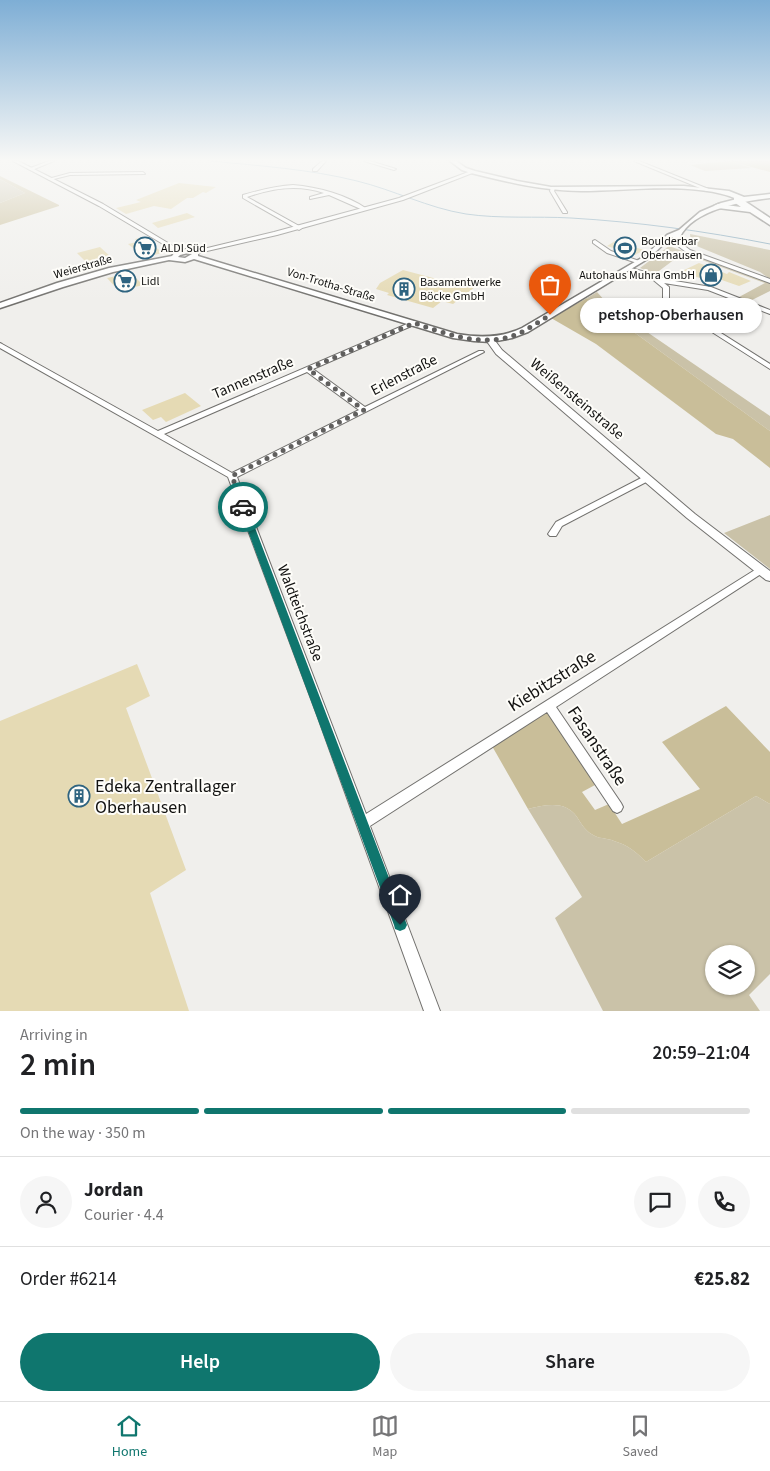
<!DOCTYPE html>
<meta charset="utf-8">
<style>
:root{--surface:#fff;--page:#f6f6f6;--text:#202124;--muted:#757577;--line:#e0e0e0;--accent:#0f766e}
body{margin:0;font-family:"Source Sans 3",sans-serif;background:var(--page);color:var(--text);height:100vh;display:flex;flex-direction:column;font-size:19px;white-space:nowrap}
*{box-sizing:border-box;margin:0}
p{font-size:16px;color:var(--muted)}
.icon{flex:none;width:28px;height:28px;fill:none;stroke:currentColor;stroke-width:2;stroke-linecap:round;stroke-linejoin:round}
.map{position:relative;height:1011px;overflow:hidden}
.sheet{display:flex;flex-direction:column;background:var(--surface);flex:1}
.sheet>*{flex:none}
.controls{position:absolute;left:705px;top:945px;display:grid;gap:10px}
.controls a{display:grid;place-items:center;width:50px;height:50px;border-radius:50%;background:var(--surface);box-shadow:0 1px 4px #0004;font-size:25px}
.pin{position:absolute;display:grid;place-items:center;width:42px;height:42px;color:#fff;margin:-51px -21px;border-radius:50% 50% 50% 0;rotate:-45deg;box-shadow:0 0 5px #0007}
.pin .icon{rotate:45deg}
.courier{position:absolute;display:grid;place-items:center;width:50px;height:50px;margin:-25px;border:4px solid #0f766e;border-radius:50%;background:#fff;color:#222;box-shadow:0 1px 6px #0007}
.bubble{position:absolute;height:35px;border-radius:18px;background:var(--surface);box-shadow:0 1px 4px #0004;font-size:16px;font-weight:600;line-height:35px;text-align:center}
.overview em{font-style:normal;font-weight:600}
.overview div{display:flex;flex-direction:column-reverse}
.overview{display:flex;align-items:center;justify-content:space-between;height:85px;padding:0 20px}
h1{font-size:32px;font-weight:600;line-height:38px}
.bar{display:grid;grid-template-columns:repeat(4,1fr);gap:8px 5px;align-content:center;height:60px;padding:0 20px}
.bar i{height:6px;border-radius:4px;background:var(--line)}
.bar .on{background:var(--accent)}
.bar p{grid-column:span 4}
.line{display:flex;align-items:center;gap:12px;padding:0 20px;border-top:1px solid var(--line)}
.line div{flex:1}
.round{display:grid;place-items:center;flex:none;width:52px;height:52px;border-radius:26px;background:var(--page)}
.primary-button{display:flex;gap:10px;margin-top:auto;padding:10px 20px}
.primary-button a{flex:1;height:58px;border-radius:30px;background:var(--accent);color:#fff;font-size:20px;font-weight:600;line-height:58px;text-align:center}
.primary-button a+a{background:var(--page);color:var(--text)}
.dock{display:flex;justify-content:space-around;align-items:center;height:70px;border-top:1px solid var(--line);background:var(--surface);font-size:14px;color:var(--muted)}
.dock a{display:grid;justify-items:center;gap:2px}
.dock .on{color:var(--accent)}
.map>svg:first-child{display:block}
.green{fill:#cac2a8;fill-rule:evenodd}
.forest{fill:#c9be99}
.lines{fill:none;stroke-linecap:round;stroke-linejoin:round}
.stream{stroke:#7fa4b9;stroke-width:1}
.building{fill:#e5dab4}
.minor-casing{stroke:#72716e;stroke-width:2}
.tertiary-casing{stroke:#72716e;stroke-width:2}
.secondary-casing{stroke:#72716e;stroke-width:3}
.motorway-casing{stroke:#72716e;stroke-width:3}
.minor{fill:#fff;fill-rule:evenodd}
.tertiary{fill:#fff;fill-rule:evenodd}
.secondary{fill:#fff;fill-rule:evenodd}
.motorway{fill:#fff;fill-rule:evenodd}
.route{fill:#0f766e}
.done{stroke:#605f5e;stroke-width:5;stroke-dasharray:0 9}
.labels{text-anchor:middle;dominant-baseline:central;stroke-width:4;stroke-linejoin:round;paint-order:stroke}
.far-poi-label{font-size:12px;fill:#121211;stroke:#fefdf9;text-anchor:start}
.far-street-label{font-size:12px;fill:#121211;stroke:#fefdf9}
.street-label{font-size:15px;fill:#121211;stroke:#fefdf9}
.near-street-label{font-size:18px;fill:#121211;stroke:#fefdf9}
.near-poi-label{font-size:18px;fill:#121211;stroke:#fefdf9;text-anchor:start}
</style>
<div class="map">
<svg width="770" height="1011" viewBox="0 0 770 1011">
<rect width="100%" height="100%" fill="#f0efec"/>
<path class="green" d="M729,161l23,7 -47,3 -15,-6z
M0,179l25,14 -25,10z
M690,234l80,16v29l-10,-7 -61,-25 -8,-5z
M669,246l101,37v8l-20,10 -11,-4 26,-14 -82,-30 -28,21 -15,-6z
M597,292l9,10 36,27 45,-11 6,3 -46,11 123,84v15l-183,-133z
M737,301l8,2 -45,16 -6,-3z
M770,515v54l-46,-36z
M756,796l14,8v170l-21,21 11,16h-157l-48,-93 27,-21 -54,-88c17,-4 37,-9 49,8 5,8 9,15 18,19 6,3 13,2 19,5 14,4 22,11 32,21zM714,954h32v32h-32z"/>
<path class="forest" d="M727,161h43v11l-41,-11z
M0,176l59,29v1l-59,19v-22l25,-10 -25,-14z
M587,298l183,133v37l-37,-29 -17,-5 -120,-90 -45,-26z
M726,706l44,46v52l-14,-8 -110,66c-10,-10 -18,-17 -32,-21 -6,-3 -13,-2 -19,-5 -9,-4 -13,-11 -18,-19 -12,-17 -32,-12 -49,-8l-36,-63 54,-34 3,1 46,72 -13,7 13,18 14,-6 13,20 78,-35 -38,-47z"/>
<g class="lines">
<path class="stream" d="M211,161c49,5 98,8 146,20 37,9 71,27 109,33 34,5 70,2 105,4 67,4 133,13 199,26"/>
</g>
<path class="building" d="M179,183l37,4 -10,6 -3,-1 -10,6h-6l-16,11 -17,-3 -28,8 -10,-6 25,-6 -5,-2z
M187,213l8,4 -37,11 -6,-5z
M143,237l20,16 -19,4 -16,-13 9,-2 -2,-3z
M615,241l29,9 -9,5 -28,-9z
M100,247l11,10 -25,5 -9,-9z
M699,263l28,11 2,-2 22,9 -12,5 -23,-8h-16l-20,-6z
M403,270l49,13 2,-2 21,6 -22,17 -11,-3 -9,7 -46,-13 2,-2 -13,-4 4,-6z
M131,273l12,12 -24,6 -12,-13z
M185,393l16,13 -35,16 -5,-5 -8,3 -11,-10z
M137,664l13,32 -24,12 60,162 -36,23 39,118h-189v-290z"/>
<g class="lines">
<g class="minor-casing">
<path id="minor" d="M49,161h5l-22,9 -4,-1z
M322,161h4l-9,10h-4v-2z
M364,161h6l26,8 -2,1z
M634,161h5l72,29 -4,1z
M143,172l2,2 -75,1 -20,5 -2,-1 22,-6z
M293,185c25,2 54,10 74,24l-4,1 -34,-15 -19,4v-2l14,-4c-26,-9 -51,-5 -77,4l54,30 1,1 -3,2 -56,-32v-3c17,-5 33,-9 50,-10z
M551,187l4,1 -1,3 13,21v1h-4l-13,-22z
M595,240l16,11 31,11 -5,1 -30,-10 -14,-10v-2z
M627,267l26,7 16,6 42,7 59,23v4l-62,-24 -44,-7 5,4v11l3,4 98,62v5l-102,-65 -5,-6v-10l-12,-10 -24,-9z
M414,321l2,1v2l-103,45 52,38 114,-56h4l1,1 -247,125 129,337 392,-246h6l2,2 -2,2 -208,135 65,96 2,4 -2,4 -4,2 -4,-2 -66,-99 -177,114 70,185h-16l-107,-296 -89,-238 -228,-129v-5l2,1 156,87zM307,372l52,38 -127,63 -68,-39z
M647,475l4,3 -1,2 -88,46 -6,10h-6l-2,-2 8,-12z"/>
</g>
<g class="tertiary-casing">
<path id="tertiary" d="M13,161h5l85,43 80,48 -5,1 -79,-47z
M471,171l4,1 -72,28 -126,35 -83,19 -3,-2 83,-20 125,-34z
M674,241h4l12,9 80,29v4l-84,-31 -12,-9z
M487,338h6l9,12 193,164 75,57v10l-4,-1 -79,-62 -191,-164 -10,-14z"/>
</g>
<g class="secondary-casing">
<path id="secondary" d="M450,161h6l10,7 9,3 42,10 34,6 133,-1 45,5 15,6 26,-3v4c-28,3 -85,13 -92,45h-4l-1,-6h-2l-22,21 -121,74 -16,6 -21,4 -17,-1 -21,-3 -259,-79 -9,3 -16,-2 -56,12 -50,15 -63,21v-5l57,-20 52,-15 63,-12 3,-4 13,-3 10,3v4l259,78c23,4 44,4 65,-6l123,-72 22,-21 12,-5 21,-18 21,-9 16,-4c-42,-18 -110,-8 -156,-8 -38,0 -74,-9 -110,-18l-9,-3zM188,253l4,1 -7,4 -7,-1 2,-2z"/>
</g>
<g class="motorway-casing">
<path id="motorway" d="M734,198h6l30,20v7l-20,-13 -32,-4 -4,-2 4,-2 23,3 -7,-5z"/>
</g>
<use href="#minor" class="minor"/>
<use href="#tertiary" class="tertiary"/>
<use href="#secondary" class="secondary"/>
<use href="#motorway" class="motorway"/>
</g>
<linearGradient id="sky" x2="0" y2="1"><stop stop-color="#7eaed5"/><stop offset="0.53" stop-color="#f8f8f6"/><stop offset="1" stop-color="#f8f8f6" stop-opacity="0"/></linearGradient>
<rect width="770" height="302" fill="url(#sky)"/>
<path class="route" d="M243,505l4,2 160,418 -2,4 -5,2 -5,-2 -1,-4 -155,-418z"/>
<g class="lines">
<path class="done" d="M243,507l-11,-31 132,-66 -56,-41 106,-46c33,11 71,26 106,10 10,-5 20,-12 30,-18"/>
</g>
<defs>
<g id="supermarket-ring" transform="scale(1.125)"><circle r="9.5" fill="#fefdf9" stroke="#2f6480" stroke-width="1.5"/><path d="M-6-5.5h2.5l.6 2H6L4.5 2H-2.5L-4.4-4H-6ZM-1.5 3.2a1.3 1.3 0 1 0 .1 0ZM3 3.2a1.3 1.3 0 1 0 .1 0Z" fill="#2f6480"/></g>
<g id="stadium-ring" transform="scale(1.125)"><circle r="9.5" fill="#fefdf9" stroke="#2f6480" stroke-width="1.5"/><path d="M0-5a6.5 5 0 1 0 0 10a6.5 5 0 1 0 0-10ZM-3.5-1.8h7v3.6h-7Z" fill="#2f6480"/></g>
<g id="shop-ring" transform="scale(1.125)"><circle r="9.5" fill="#fefdf9" stroke="#2f6480" stroke-width="1.5"/><path d="M-5-2.5h2.3a2.7 3.5 0 0 1 5.4 0H5L5.5 6h-11ZM-1.5-2.5h3a1.5 2.3 0 0 0-3 0Z" fill="#2f6480"/></g>
<g id="building-ring" transform="scale(1.125)"><circle r="9.5" fill="#fefdf9" stroke="#2f6480" stroke-width="1.5"/><path d="M-4-6H4V6H1V3H-1V6H-4ZM-2.5-4.3h1.7v1.8h-1.7ZM.8-4.3h1.7v1.8H.8ZM-2.5-1h1.7V.8h-1.7ZM.8-1h1.7V.8H.8Z" fill="#2f6480"/></g>
</defs>
<g fill-rule="evenodd">
<use href="#supermarket-ring" x="145" y="248"/>
<use href="#stadium-ring" x="625" y="248"/>
<use href="#shop-ring" x="711" y="275"/>
<use href="#supermarket-ring" x="125" y="281"/>
<use href="#building-ring" x="404" y="289"/>
<use href="#building-ring" x="79" y="796"/>
</g>
<g class="labels">
<g class="far-poi-label">
<text x="641" y="241">Boulderbar<tspan x="641" dy="14">Oberhausen</tspan></text>
<text x="161" y="248">ALDI Süd</text>
<text x="695" y="275" text-anchor="end">Autohaus Muhra GmbH</text>
<text x="141" y="281">Lidl</text>
<text x="420" y="282">Basamentwerke<tspan x="420" dy="14">Böcke GmbH</tspan></text>
</g>
<g class="far-street-label">
<text transform="translate(83 267) rotate(-16)">Weierstraße</text>
<text transform="translate(331 285) rotate(17)">Von-Trotha-Straße</text>
</g>
<g class="street-label">
<text transform="translate(404 375) rotate(-27)">Erlenstraße</text>
<text transform="translate(253 378) rotate(-23)">Tannenstraße</text>
<text transform="translate(577 399) rotate(40)">Weißensteinstraße</text>
<text transform="translate(300 613) rotate(69)">Waldteichstraße</text>
</g>
<g class="near-street-label">
<text transform="translate(552 681) rotate(-32)">Kiebitzstraße</text>
<text transform="translate(597 746) rotate(56)">Fasanstraße</text>
</g>
<g class="near-poi-label">
<text x="95" y="786">Edeka Zentrallager<tspan x="95" dy="21">Oberhausen</tspan></text>
</g>
</g>
</svg>
<div class="controls">
<a><svg class="icon" aria-label="layers" viewBox="0 0 24 24"><path d="M12 4l9 5-9 5-9-5zM3 14l9 5 9-5"/></svg></a>
</div>
<div class="pin" style="left:550px;top:315px;background:#ea580c"><svg class="icon" aria-label="bag" viewBox="0 0 24 24"><path d="M5 8h14l-1 12H6zM9 8a3 3 0 0 1 6 0"/></svg></div>
<div class="pin" style="left:400px;top:925px;background:#1f2937"><svg class="icon" aria-label="home" viewBox="0 0 24 24"><path d="M3 11l9-7 9 7M6 9v11h12V9"/></svg></div>
<div class="courier" style="left:243px;top:507px"><svg class="icon" aria-label="car" viewBox="0 0 24 24"><path d="M5 17H2v-5l4-1 3-4h7l3 4 3 1v5h-3M9 17h6M6 11h13"/><circle cx="7" cy="17" r="2"/><circle cx="17" cy="17" r="2"/></svg></div>
<div class="bubble" style="left:580px;top:298px;width:182px">petshop-Oberhausen</div>
</div>
<section class="sheet">
<div class="overview"><div><h1>2 min</h1><p>Arriving in</p></div><em>20:59–21:04</em></div>
<div class="bar"><i class="on"></i><i class="on"></i><i class="on"></i><i></i><p>On the way · 350 m</p></div>
<div class="line" style="height:90px"><a class="round"><svg class="icon" aria-label="person" viewBox="0 0 24 24"><circle cx="12" cy="8" r="4"/><path d="M4 21q1-7 8-7t8 7"/></svg></a><div><b>Jordan</b><p>Courier · 4.4</p></div><a class="round"><svg class="icon" aria-label="chat" viewBox="0 0 24 24"><path d="M4 5h16v11H9l-5 4z"/></svg></a><a class="round"><svg class="icon" aria-label="phone" viewBox="0 0 24 24"><path d="M5 4h4l2 5-3 2q2 4 5 5l2-3 5 2v4C11 20 4 13 5 4z"/></svg></a></div>
<div class="line" style="height:65px"><div>Order #6214</div><b>€25.82</b></div>
<div class="primary-button"><a>Help</a><a>Share</a></div>
</section>
<nav class="dock">
<a class="on"><svg class="icon" aria-label="home" viewBox="0 0 24 24"><path d="M3 11l9-7 9 7M6 9v11h12V9"/></svg>Home</a>
<a><svg class="icon" aria-label="map" viewBox="0 0 24 24"><path d="M3 6l6-2 6 2 6-2v14l-6 2-6-2-6 2zM9 4v14M15 6v14"/></svg>Map</a>
<a><svg class="icon" aria-label="saved" viewBox="0 0 24 24"><path d="M7 4h10v16l-5-4-5 4z"/></svg>Saved</a>
</nav>
